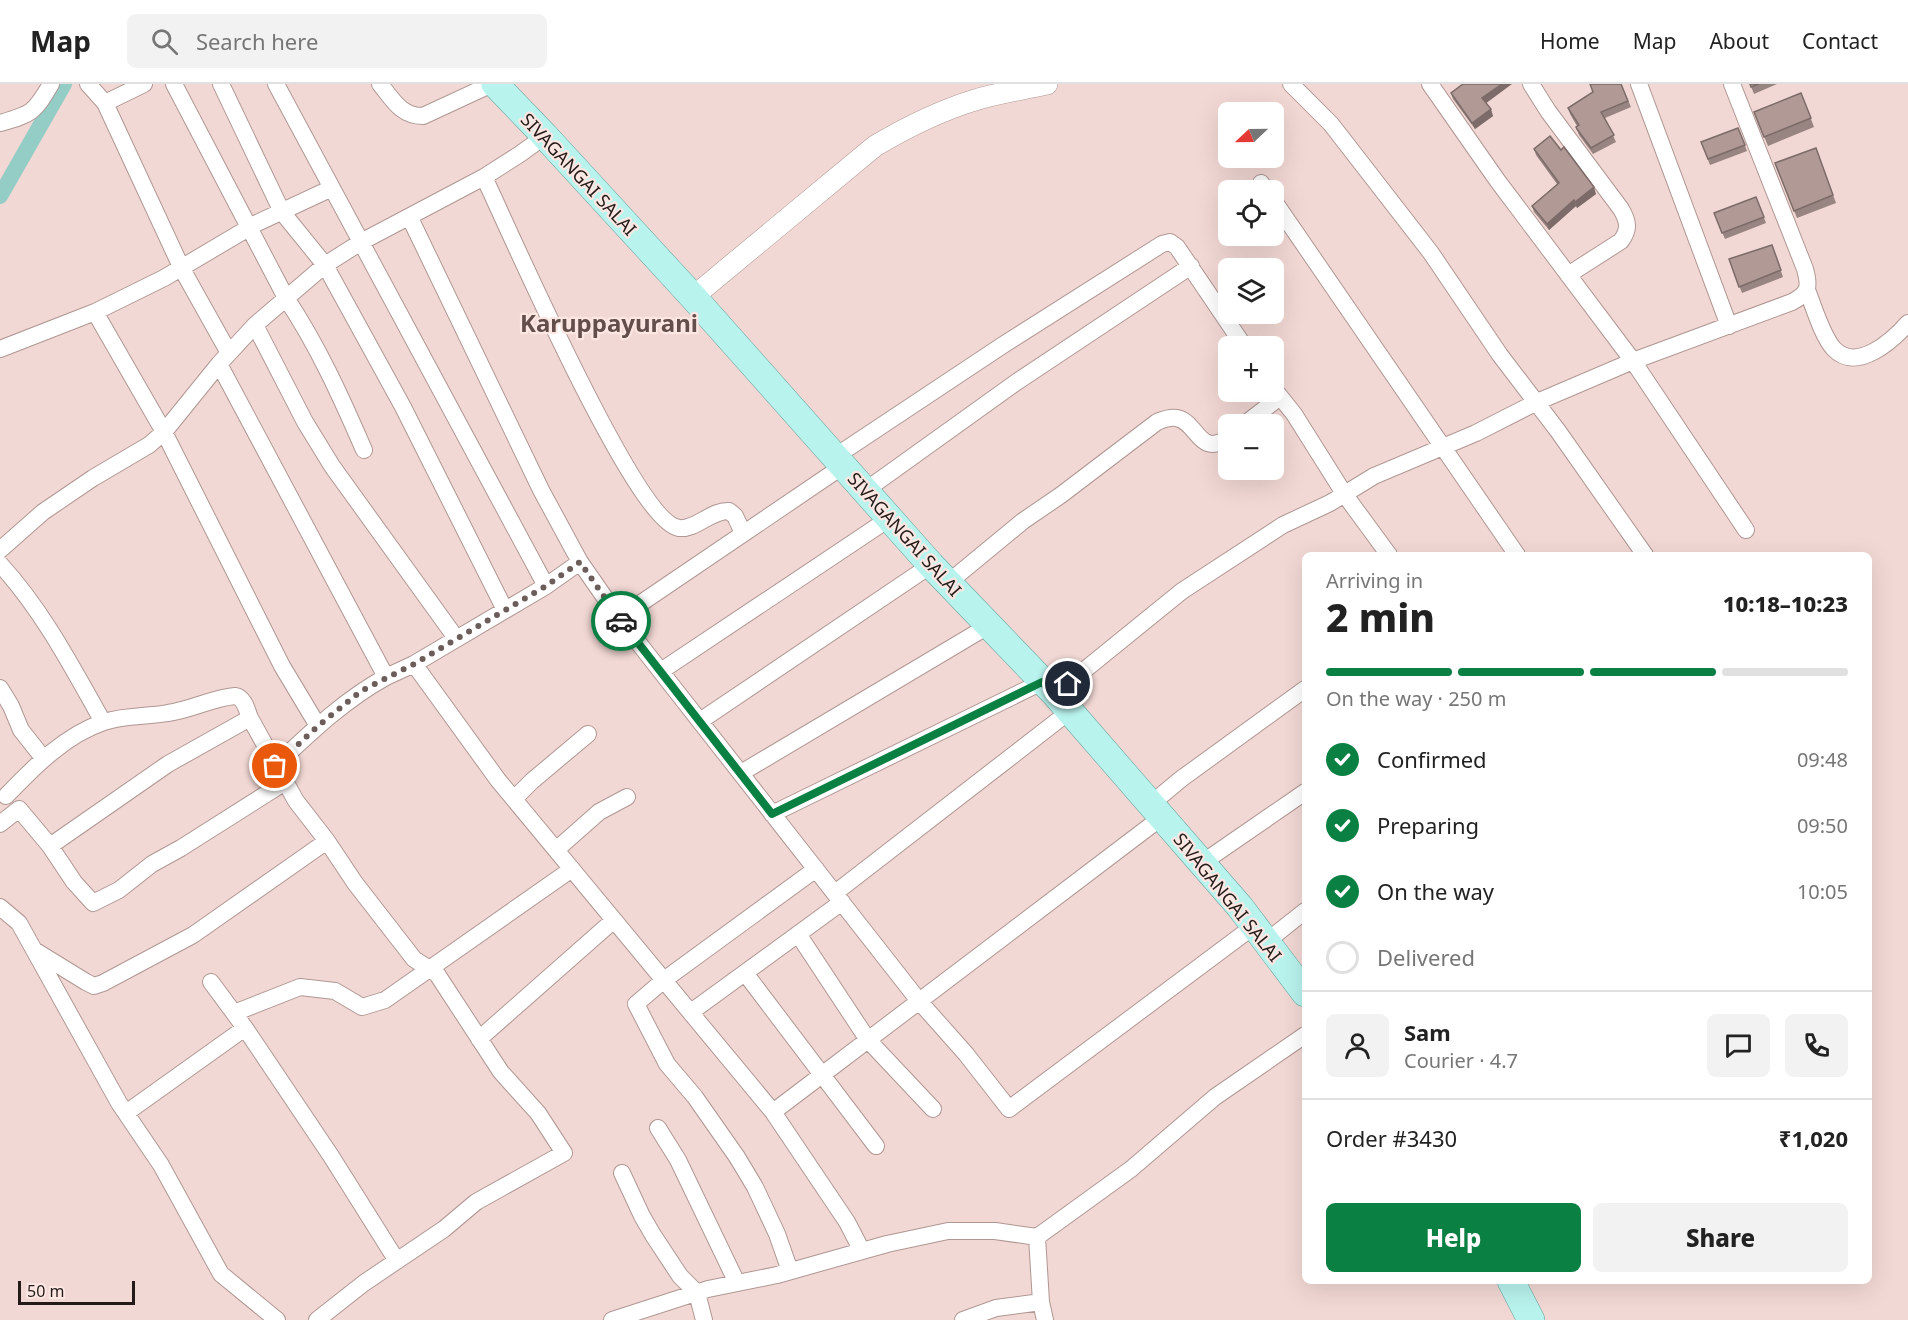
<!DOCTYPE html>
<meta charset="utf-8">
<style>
:root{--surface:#fff;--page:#f2f2f2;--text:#222;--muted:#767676;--line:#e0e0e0;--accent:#0b8043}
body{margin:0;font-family:"Noto Sans",sans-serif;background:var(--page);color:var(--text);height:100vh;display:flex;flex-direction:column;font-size:22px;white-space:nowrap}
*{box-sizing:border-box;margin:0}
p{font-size:20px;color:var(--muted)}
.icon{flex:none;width:33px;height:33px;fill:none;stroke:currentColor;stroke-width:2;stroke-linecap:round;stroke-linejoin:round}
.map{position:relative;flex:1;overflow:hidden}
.details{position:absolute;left:1302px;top:468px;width:570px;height:732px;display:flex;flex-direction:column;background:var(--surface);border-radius:9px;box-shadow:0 6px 24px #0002}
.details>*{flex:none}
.needle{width:39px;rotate:248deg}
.controls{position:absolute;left:1218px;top:18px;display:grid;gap:12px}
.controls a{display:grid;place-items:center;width:66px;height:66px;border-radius:9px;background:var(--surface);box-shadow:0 6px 24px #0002;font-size:30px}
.scale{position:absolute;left:18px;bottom:15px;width:117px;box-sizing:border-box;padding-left:6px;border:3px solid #241b19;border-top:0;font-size:16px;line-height:21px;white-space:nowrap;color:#241b19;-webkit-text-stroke:4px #fce7e3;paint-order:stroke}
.pin{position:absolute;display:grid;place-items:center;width:51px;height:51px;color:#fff;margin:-26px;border:3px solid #fff;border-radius:50%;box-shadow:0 2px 6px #0007}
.courier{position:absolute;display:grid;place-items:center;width:60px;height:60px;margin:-30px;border:4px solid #0b8043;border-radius:50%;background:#fff;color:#222;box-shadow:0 2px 8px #0007}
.overview em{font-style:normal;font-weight:800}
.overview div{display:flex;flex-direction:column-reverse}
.overview{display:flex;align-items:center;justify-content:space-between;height:102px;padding:0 24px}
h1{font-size:39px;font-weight:800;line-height:45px}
.bar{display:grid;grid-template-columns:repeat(4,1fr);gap:9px 6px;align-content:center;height:72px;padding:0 24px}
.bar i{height:8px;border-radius:4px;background:var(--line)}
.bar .on{background:var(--accent)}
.bar p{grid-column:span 4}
.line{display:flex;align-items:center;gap:15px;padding:0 24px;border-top:2px solid var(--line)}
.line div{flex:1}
.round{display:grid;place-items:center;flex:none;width:63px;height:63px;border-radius:9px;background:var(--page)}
ol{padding:0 24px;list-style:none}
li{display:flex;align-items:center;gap:18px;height:66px}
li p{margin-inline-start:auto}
li .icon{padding:6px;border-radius:50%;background:var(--accent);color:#fff;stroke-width:4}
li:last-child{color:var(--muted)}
li i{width:33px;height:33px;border:3px solid var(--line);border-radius:50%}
.cta{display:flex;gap:12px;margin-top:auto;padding:12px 24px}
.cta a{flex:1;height:69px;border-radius:9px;background:var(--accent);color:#fff;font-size:24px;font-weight:800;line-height:69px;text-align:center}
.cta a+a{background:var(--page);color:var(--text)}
header{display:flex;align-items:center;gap:36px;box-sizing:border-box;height:84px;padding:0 30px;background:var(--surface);border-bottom:2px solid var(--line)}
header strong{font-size:28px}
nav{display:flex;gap:33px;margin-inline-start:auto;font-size:21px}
.search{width:420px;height:54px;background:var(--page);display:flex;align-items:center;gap:15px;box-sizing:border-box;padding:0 21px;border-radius:9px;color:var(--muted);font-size:22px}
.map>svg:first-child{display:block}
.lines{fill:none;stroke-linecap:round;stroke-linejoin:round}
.canal{stroke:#94ccc6;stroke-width:16}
.minor-casing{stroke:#af9793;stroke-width:18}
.tertiary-casing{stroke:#af9793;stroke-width:22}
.primary-casing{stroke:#66a29c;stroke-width:28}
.minor{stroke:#fff;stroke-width:16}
.tertiary{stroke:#fff;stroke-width:21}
.primary{stroke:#b9f3ee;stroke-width:27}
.wall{fill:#988480}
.shaded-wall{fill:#7c6b68}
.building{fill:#b19995;stroke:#7c6b68;stroke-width:1.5}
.done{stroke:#6c5d5a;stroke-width:6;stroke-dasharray:0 10.8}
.route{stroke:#0b8043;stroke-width:8}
.labels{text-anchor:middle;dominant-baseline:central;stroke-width:4.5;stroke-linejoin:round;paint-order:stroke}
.street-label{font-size:18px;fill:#241b19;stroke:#fce7e3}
.district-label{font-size:24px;font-weight:bold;fill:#644e4b;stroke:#fce7e3}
</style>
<header>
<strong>Map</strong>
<div class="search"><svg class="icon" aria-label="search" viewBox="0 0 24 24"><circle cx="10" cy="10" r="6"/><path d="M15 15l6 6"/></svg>Search here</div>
<nav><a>Home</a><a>Map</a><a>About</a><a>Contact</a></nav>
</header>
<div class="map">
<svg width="1908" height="1236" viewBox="0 0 1908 1236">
<rect width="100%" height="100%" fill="#f2d8d4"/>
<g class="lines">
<path class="canal" d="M0,112l64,-112"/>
<g class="minor-casing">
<path id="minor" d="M88,0l17,19 77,166 47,84
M174,0l112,214c32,48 55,99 78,152
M221,0l61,128 43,53 78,142 102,203
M276,0l270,502
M380,0c13,16 21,32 43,32l69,-32
M1291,0l40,40 100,129 69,102 58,76 87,124
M1531,0l17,27 73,98c7,12 9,20 0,32l-53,34
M1639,0l90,242
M1732,0l73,185c5,18 4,24 -13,33l-159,59 113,169
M105,19l39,-19
M0,39c32,-9 34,-10 51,-39
M484,93c24,50 151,345 195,351 17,2 32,-18 50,-17l6,5 8,17
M1261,99l5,7
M1274,117l243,354
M410,134l131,272 39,72 39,56 300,383 47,53 43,55 245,-183
M1807,206c7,17 15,46 27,59 23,24 59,-9 74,-26
M95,228l69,120 118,234 36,60
M255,241l50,97 27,44 124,172
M0,265l95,-37 69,-34 93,-55 75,-35
M219,280l167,313 28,-13 84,116 275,332 389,-295
M1274,305l20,25 51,81 44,60
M1245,340l35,-27
M836,372l167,-111 159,-101 8,-2 7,5 67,99
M866,406l152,-109 173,-115
M0,466l43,-38 50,-34 56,-33 15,-13 55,-68 36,-39 70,-60 36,-23 123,-65 36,-23 25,-18
M0,480c43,47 72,103 103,158
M949,498l74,-61 38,-26 96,-73c5,-2 12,-5 19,-4 22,3 22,40 52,20
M619,534l224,-152
M414,580l132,-78 34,-24
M661,587l229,-153
M0,604l11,18 10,24 23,29
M1055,610l127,-103 101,-66 47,-22 44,-27 102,-43 61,-31 96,-41 -136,-181 -67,-96
M700,637l231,-156
M275,682c35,-33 69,-66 111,-89
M741,689l247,-147
M6,712c28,-29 59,-61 98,-74 21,-7 43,-5 64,-9 23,-3 44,-15 67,-17 9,1 12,14 15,22
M514,715l18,-18 56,-47
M1151,720l30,-25 124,-90
M772,730l270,-132
M0,740l19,-15 31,37 118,-82 82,-46 46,83 31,40 28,42 59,76 23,15 64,98 37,41 26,40 -88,49 -32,27 -80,54 -47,37
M50,762l24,36 19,21 26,-13 33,-26 29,-16 104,-66
M556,766l43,-38 28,-15
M1202,779l103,-71
M835,809l235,-182
M0,823l19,16 100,180 42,62 60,109 56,46
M798,850l70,106 65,69
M1266,858l39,-31
M34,866l52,32 8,4 9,-3 90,-48 134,-94
M745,889l131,173
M211,898l34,46 86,128 66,105
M691,928l151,-110
M234,929l66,-26 35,4 27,16 23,-7 187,-131
M479,955l135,-119
M773,1028l74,110 15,29
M126,1029l119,-85
M658,1044l20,32 59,123
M622,1089l20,43 11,19 27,41 17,17 7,27
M1037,1153l4,65 4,18
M790,1187l-13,-37 -22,-47 -18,-30 -42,-60 -28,-33 -31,-60 28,-24 152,-111
M612,1236l96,-31 69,-14 110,-31 61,-13h47l42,6 94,-68 84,-72 90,-62
M963,1236l33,-12 45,-6"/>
</g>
<g class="tertiary-casing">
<path id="tertiary" d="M693,213l182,-151c32,-19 64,-35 100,-46 23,-7 49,-11 72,-16"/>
</g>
<g class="primary-casing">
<path id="primary" d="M495,0l50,52 148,161 238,268 124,129 185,213 65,86
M1511,1197l20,39"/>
</g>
<use href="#minor" class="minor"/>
<use href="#tertiary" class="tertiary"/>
<use href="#primary" class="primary"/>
</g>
<path class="wall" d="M1621,0l10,23 -26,11 11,24 -23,12 -14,-19 -3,-8 1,-1 -7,-12 -2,-6z
M1750,0h27l-23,10z
M1451,9l35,10 7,13 -18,13 -22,-30z
M1801,9l13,34 -46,19 -14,-34z
M1738,44l9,23 -37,14 -9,-23z
M1816,64l20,55 -39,15 -22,-55z
M1534,65l62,45 -19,14 -1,-2 -27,24 -15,-18 -2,-6 25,-22 -21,-29z
M1756,113l10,26 -41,16 -11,-26z
M1772,161l11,32 -41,16 -13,-34z"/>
<path class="shaded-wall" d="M1502,0h10l-27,20 -3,-6z
M1491,25l2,7 -18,13 -3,-6z
M1594,103l2,7 -19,14 -2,-6z
M1574,116l2,6 -27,24 -2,-6z"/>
<path class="building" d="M1463,0h39l-20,14 9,11 -19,14 -21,-30z
M1590,0h31l7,17 -27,11 13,23 -23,13 -14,-19 -1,-2 3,-2 -11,-17 25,-16z
M1750,0h9l-8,3z
M1801,9l10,25 -47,19 -10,-25z
M1738,44l7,17 -37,14 -7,-17z
M1550,52l11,14 3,-3 30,40 -19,15 -1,-2 -27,24 -15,-18 27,-23 -25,-34z
M1816,64l17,47 -39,16 -19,-48z
M1756,113l8,20 -42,16 -8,-20z
M1772,161l9,25 -42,17 -10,-28z"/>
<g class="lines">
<path class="done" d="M275,682l43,-40 43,-35 53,-27 132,-78 34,-24 41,59"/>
<path class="route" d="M621,537l151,193 270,-132 13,12 13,-10"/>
</g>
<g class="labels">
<g class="street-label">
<text transform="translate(579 90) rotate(47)">SIVAGANGAI SALAI</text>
<text transform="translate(905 450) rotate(48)">SIVAGANGAI SALAI</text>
<text transform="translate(1228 813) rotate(51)">SIVAGANGAI SALAI</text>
</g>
<g class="district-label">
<text x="609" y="238">Karuppayurani</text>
</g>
</g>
</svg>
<div class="controls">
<a><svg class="needle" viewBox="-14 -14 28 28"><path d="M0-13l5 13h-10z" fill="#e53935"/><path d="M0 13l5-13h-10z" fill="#767676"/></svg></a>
<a><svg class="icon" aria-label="locate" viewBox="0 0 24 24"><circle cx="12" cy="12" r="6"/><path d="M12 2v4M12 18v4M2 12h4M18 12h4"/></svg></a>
<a><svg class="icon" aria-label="layers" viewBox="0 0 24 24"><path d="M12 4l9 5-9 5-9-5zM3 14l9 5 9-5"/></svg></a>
<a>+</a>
<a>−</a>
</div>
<div class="scale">50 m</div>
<div class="pin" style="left:275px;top:682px;background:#ea580c"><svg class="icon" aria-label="bag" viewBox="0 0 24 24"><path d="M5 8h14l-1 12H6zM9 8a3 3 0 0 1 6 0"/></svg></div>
<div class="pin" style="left:1068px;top:600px;background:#1f2937"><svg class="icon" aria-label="home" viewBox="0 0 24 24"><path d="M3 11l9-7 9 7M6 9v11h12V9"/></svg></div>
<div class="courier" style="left:621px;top:537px"><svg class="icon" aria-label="car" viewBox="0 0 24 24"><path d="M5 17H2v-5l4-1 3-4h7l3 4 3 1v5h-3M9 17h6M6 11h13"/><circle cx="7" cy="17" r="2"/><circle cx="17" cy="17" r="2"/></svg></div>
<section class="details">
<div class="overview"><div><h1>2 min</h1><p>Arriving in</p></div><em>10:18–10:23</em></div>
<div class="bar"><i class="on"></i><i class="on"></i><i class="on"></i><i></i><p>On the way · 250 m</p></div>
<ol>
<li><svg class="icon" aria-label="check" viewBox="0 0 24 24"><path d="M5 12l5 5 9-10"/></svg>Confirmed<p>09:48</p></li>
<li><svg class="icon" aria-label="check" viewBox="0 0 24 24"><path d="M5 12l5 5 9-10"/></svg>Preparing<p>09:50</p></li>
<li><svg class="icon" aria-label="check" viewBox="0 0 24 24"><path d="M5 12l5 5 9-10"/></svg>On the way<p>10:05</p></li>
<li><i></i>Delivered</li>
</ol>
<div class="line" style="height:108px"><a class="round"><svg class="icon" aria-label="person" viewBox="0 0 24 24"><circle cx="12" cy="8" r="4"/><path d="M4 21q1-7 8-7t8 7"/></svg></a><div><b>Sam</b><p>Courier · 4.7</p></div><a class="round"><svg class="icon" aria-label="chat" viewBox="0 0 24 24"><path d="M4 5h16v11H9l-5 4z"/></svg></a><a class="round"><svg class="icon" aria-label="phone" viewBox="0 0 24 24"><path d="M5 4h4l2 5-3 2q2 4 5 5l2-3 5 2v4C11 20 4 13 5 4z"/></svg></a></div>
<div class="line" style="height:78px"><div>Order #3430</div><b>₹1,020</b></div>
<div class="cta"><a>Help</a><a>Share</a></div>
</section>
</div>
